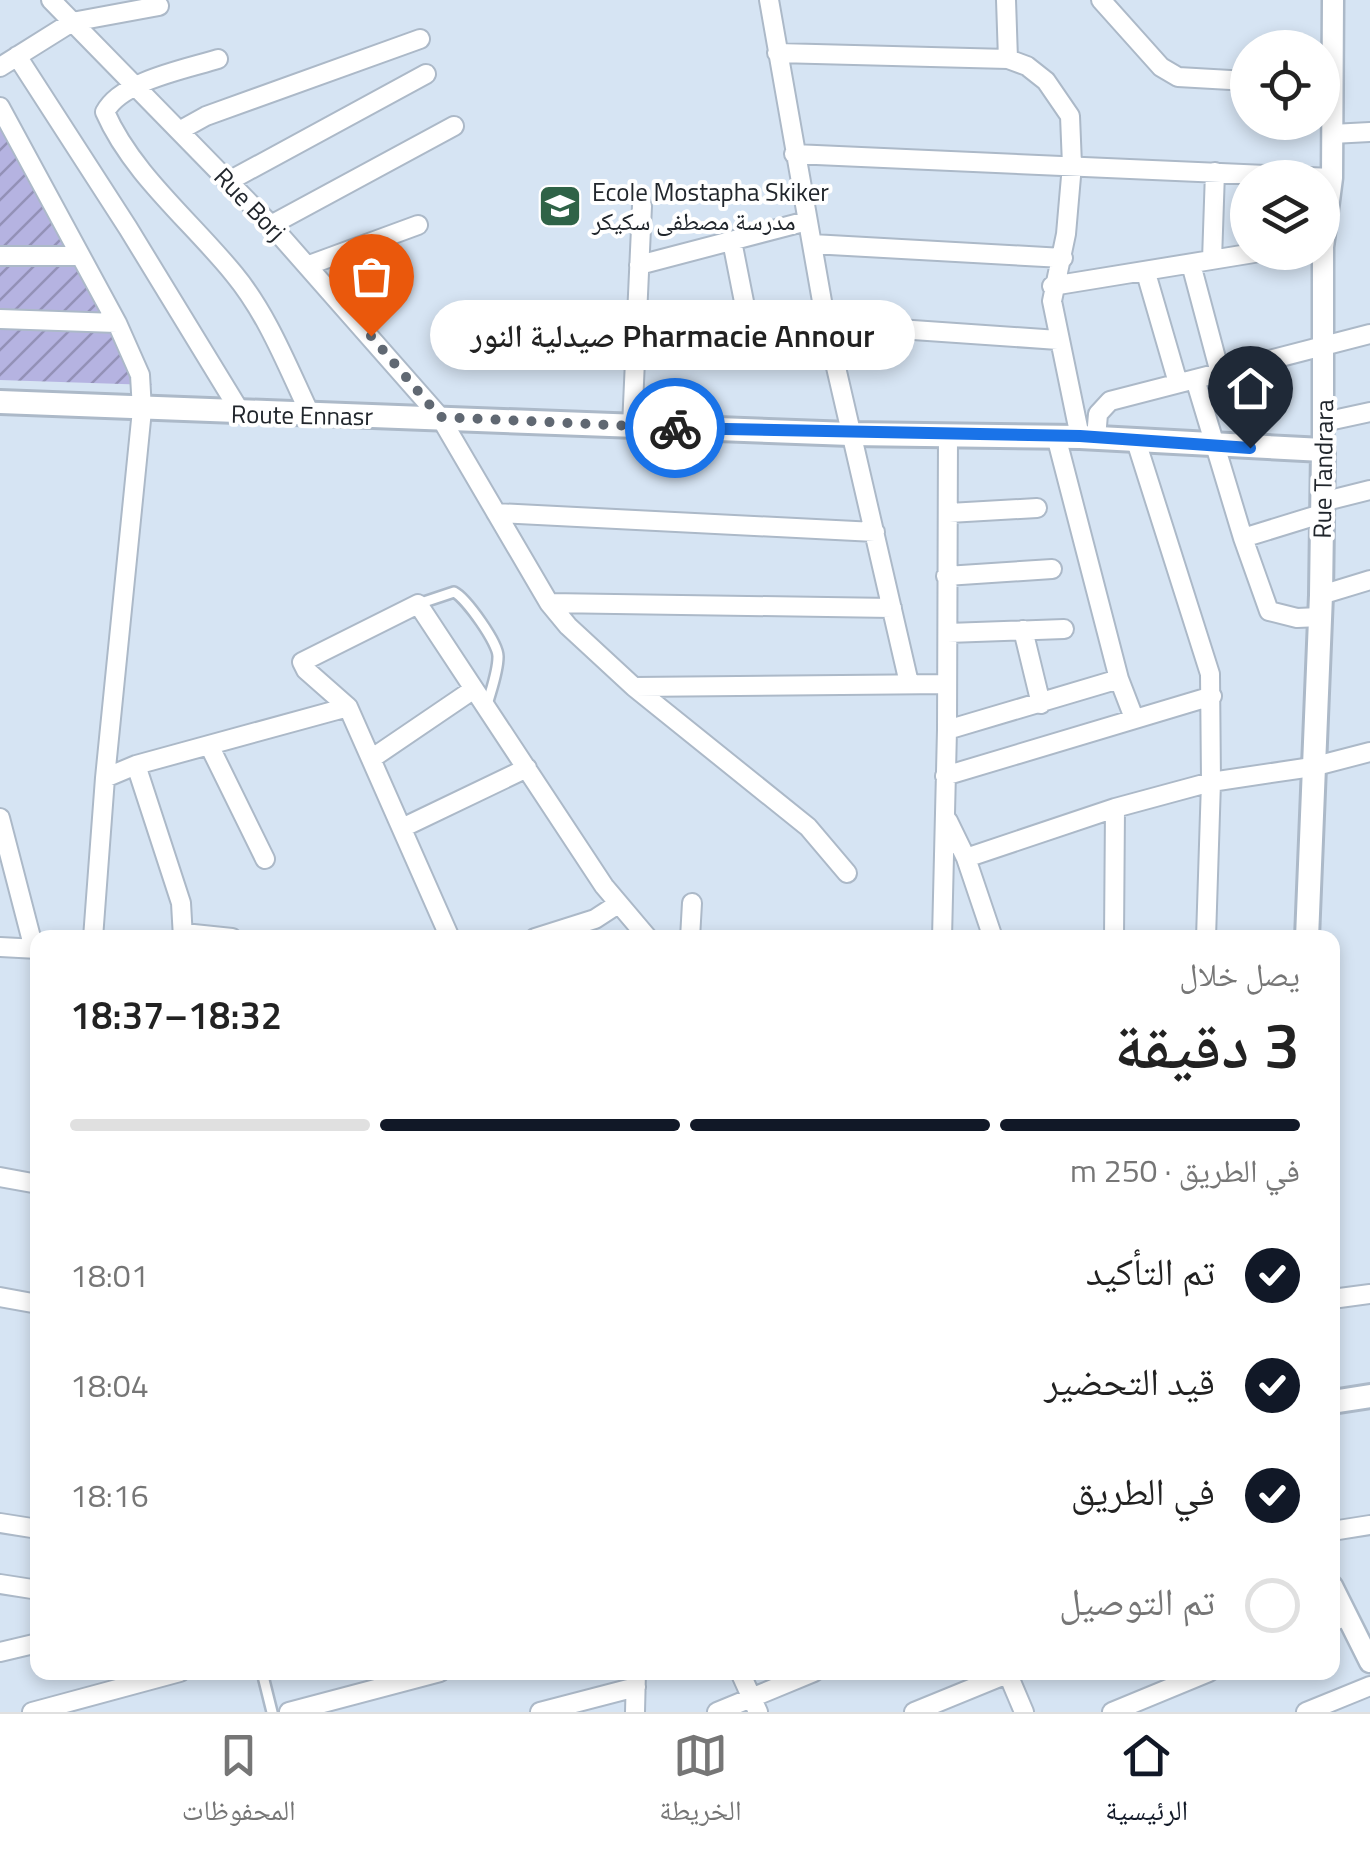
<!DOCTYPE html>
<html lang="ar">
<meta charset="utf-8">
<style>
:root{--surface:#fff;--page:#f6f6f6;--text:#222;--muted:#767676;--line:#e0e0e0;--accent:#111827}
body{margin:0;font-family:"Titillium Web","Noto Naskh Arabic",sans-serif;background:var(--page);color:var(--text);direction:rtl;height:100vh;display:flex;flex-direction:column;font-size:38px;white-space:nowrap}
*{box-sizing:border-box;margin:0}
p{font-size:32px;color:var(--muted)}
.icon{flex:none;width:55px;height:55px;fill:none;stroke:currentColor;stroke-width:2;stroke-linecap:round;stroke-linejoin:round}
.map{position:relative;flex:1;overflow:hidden;direction:ltr}
.details{position:absolute;left:30px;top:930px;width:1310px;height:750px;display:flex;flex-direction:column;background:var(--surface);border-radius:20px;box-shadow:0 5px 15px #0003;direction:rtl}
.details>*{flex:none}
.controls{position:absolute;left:1230px;top:30px;display:grid;gap:20px}
.controls a{display:grid;place-items:center;width:110px;height:110px;border-radius:50%;background:var(--surface);box-shadow:0 5px 15px #0003;font-size:50px}
.pin{position:absolute;display:grid;place-items:center;width:85px;height:85px;color:#fff;margin:-102px -42px;border-radius:50% 50% 50% 0;rotate:-45deg;box-shadow:0 0 10px #0007}
.pin .icon{rotate:45deg}
.courier{position:absolute;display:grid;place-items:center;width:100px;height:100px;margin:-50px;border:8px solid #1a73e8;border-radius:50%;background:#fff;color:#222;box-shadow:0 2px 12px #0007}
.bubble{position:absolute;height:70px;border-radius:35px;background:var(--surface);box-shadow:0 5px 15px #0003;font-size:32px;font-weight:600;line-height:70px;text-align:center;direction:rtl}
.summary em{font-style:normal;font-weight:600}
.summary div{display:flex;flex-direction:column-reverse}
.summary{display:flex;align-items:center;justify-content:space-between;height:170px;padding:0 40px}
h1{font-size:65px;font-weight:600;line-height:75px}
.bar{display:grid;grid-template-columns:repeat(4,1fr);gap:15px 10px;align-content:center;height:120px;padding:0 40px}
.bar i{height:12px;border-radius:8px;background:var(--line)}
.bar .on{background:var(--accent)}
.bar p{grid-column:span 4}
ol{padding:0 40px;list-style:none}
li{display:flex;align-items:center;gap:30px;height:110px}
li p{margin-inline-start:auto}
li .icon{padding:10px;border-radius:50%;background:var(--accent);color:#fff;stroke-width:4}
li:last-child{color:var(--muted)}
li i{width:55px;height:55px;border:5px solid var(--line);border-radius:50%}
.tab-bar{display:flex;justify-content:space-around;align-items:center;height:140px;border-top:2px solid var(--line);background:var(--surface);font-size:28px;color:var(--muted)}
.tab-bar a{display:grid;justify-items:center;gap:5px}
.tab-bar .on{color:var(--accent)}
.map>svg:first-child{display:block}
.garden{fill:url(#garden-furrows)}
.lines{fill:none;stroke-linecap:round;stroke-linejoin:round}
.service-casing{stroke:#acb9c8;stroke-width:14}
.minor-casing{stroke:#acb9c8;stroke-width:22}
.tertiary-casing{stroke:#acb9c8;stroke-width:25}
.secondary-casing{stroke:#acb9c8;stroke-width:28}
.service{stroke:#fff;stroke-width:9}
.minor{stroke:#fff;stroke-width:18}
.tertiary{stroke:#fff;stroke-width:20}
.secondary{stroke:#fff;stroke-width:22}
.done{stroke:#606872;stroke-width:10;stroke-dasharray:0 18}
.route{stroke:#1a73e8;stroke-width:12}
.labels{text-anchor:middle;dominant-baseline:central;stroke-width:8;stroke-linejoin:round;paint-order:stroke}
.poi-label{font-size:25px;fill:#21262c;stroke:#fff;text-anchor:start}
.street-label{font-size:25px;fill:#21262c;stroke:#fff}
</style>
<div class="map">
<svg width="1370" height="1712" viewBox="0 0 1370 1712">
<defs>
<pattern id="garden-furrows" width="10" height="10" patternUnits="userSpaceOnUse" patternTransform="scale(2.5)"><rect width="10" height="10" fill="#b5b3e1"/><path d="M-1 1l2-2M0 10L10 0M9 11l2-2" fill="none" stroke="#9391b7"/></pattern>
</defs>
<rect width="100%" height="100%" fill="#d6e4f3"/>
<path class="garden" d="M0,101l152,284 -152,-5z"/>
<g class="lines">
<g class="service-casing">
<path id="service" d="M418,604l36,-12c12,6 45,52 44,65 0,15 -7,33 -11,48
M262,1672l10,40"/>
</g>
<g class="minor-casing">
<path id="minor" d="M51,0l220,225 169,192 109,186 19,23 66,61 313,-3
M769,0l57,324 83,359
M1006,0l2,59 19,7 19,15 24,35 2,49 -6,69 -14,67 28,136
M1101,0l60,67 17,10 70,4
M777,53l231,6
M17,56l111,172 113,185
M218,59c-32,10 -97,22 -113,53 27,62 87,110 129,162 34,41 54,94 77,142
M0,67l72,-45 87,-16
M0,107l117,216
M179,131l27,-15 214,-77
M1332,134l38,-2
M794,154l538,24
M229,181l197,-107
M271,225l183,-99
M732,241l18,91
M812,244l251,14
M0,256h80
M1212,260l3,-88
M1191,264l29,109
M309,265l109,-40
M639,265l168,-44
M1146,273l32,110
M1052,286l208,-34
M0,319l117,4 23,52 2,35 -37,368 -12,160
M826,324l232,16
M636,328l193,7
M1195,379l48,159 26,73 28,7 23,-1
M1324,422l46,-10
M632,427l10,-221
M1056,436l63,243 15,39
M1096,438l2,-24 12,-13 260,-67
M1136,441l74,233 1,108 -5,156
M1322,502l48,-12
M496,513l379,19
M949,513l88,-5
M1243,538l78,-24
M946,576l106,-7
M1321,595l49,-15
M549,603l343,5
M1023,630l18,74
M948,633l116,-4
M634,687l174,140 39,46
M947,730l172,-51
M209,745l56,114
M371,759l103,-70
M136,765l45,138 2,35
M945,776l267,-80
M105,778l31,-13 212,-58
M0,818l34,131
M948,821l18,37 27,80
M402,828l125,-60
M966,858l149,-50 96,-26 101,-15 58,-15
M184,933l48,5
M450,938l-102,-231 -42,-37 -4,-8 116,-58 186,282 44,52
M535,938l60,-19 23,-15
M690,938l2,-35
M942,938l5,-208 1,-295
M1114,938l1,-130
M0,947l38,2
M0,1177l38,7
M0,1297l38,7
M1332,1299l38,-5
M0,1523l38,6
M1332,1531l38,-6
M0,1584l32,5 6,-3
M1332,1622l14,-6
M0,1652l38,-9
M740,1672l18,40
M1007,1672l17,40
M32,1712l148,-40
M289,1712l151,-40
M540,1712l96,-25
M635,1712l1,-40
M717,1712l97,-40
M914,1712l98,-40
M1112,1712l97,-40
M1306,1712l64,-26"/>
</g>
<g class="tertiary-casing">
<path id="tertiary" d="M1323,450v-203l9,-69 1,-178
M1332,1586l38,76"/>
</g>
<g class="secondary-casing">
<path id="secondary" d="M0,402l850,32 230,3 243,13 -2,145 -14,343
M1332,1402l38,-6"/>
</g>
<use href="#service" class="service"/>
<use href="#minor" class="minor"/>
<use href="#tertiary" class="tertiary"/>
<use href="#secondary" class="secondary"/>
</g>
<g class="lines">
<path class="done" d="M371,336l69,81 235,11"/>
<path class="route" d="M675,428l405,8 170,12"/>
</g>
<defs>
<g id="school-square" transform="scale(2.25)"><rect x="-9" y="-9" width="18" height="18" rx="4" fill="#2f6347" stroke="#fff"/><path d="M0-5L7-2L0 1L-7-2ZM-4 1L0 2.5L4 1V4Q0 6-4 4Z" fill="#fff"/></g>
</defs>
<g fill-rule="evenodd">
<use href="#school-square" x="560" y="206"/>
</g>
<g class="labels">
<g class="poi-label">
<text x="592" y="192">Ecole Mostapha Skiker<tspan x="592" dy="29">مدرسة مصطفى سكيكر</tspan></text>
</g>
<g class="street-label">
<text transform="translate(250 204) rotate(46)">Rue Borj</text>
<text transform="translate(302 415) rotate(1)">Route Ennasr</text>
<text transform="translate(1323 469) rotate(-89)">Rue Tandrara</text>
</g>
</g>
</svg>
<div class="controls">
<a><svg class="icon" aria-label="locate" viewBox="0 0 24 24"><circle cx="12" cy="12" r="6"/><path d="M12 2v4M12 18v4M2 12h4M18 12h4"/></svg></a>
<a><svg class="icon" aria-label="layers" viewBox="0 0 24 24"><path d="M12 4l9 5-9 5-9-5zM3 14l9 5 9-5"/></svg></a>
</div>
<div class="pin" style="left:371px;top:336px;background:#ea580c"><svg class="icon" aria-label="bag" viewBox="0 0 24 24"><path d="M5 8h14l-1 12H6zM9 8a3 3 0 0 1 6 0"/></svg></div>
<div class="pin" style="left:1250px;top:448px;background:#1f2937"><svg class="icon" aria-label="home" viewBox="0 0 24 24"><path d="M3 11l9-7 9 7M6 9v11h12V9"/></svg></div>
<div class="courier" style="left:675px;top:428px"><svg class="icon" aria-label="bike" viewBox="0 0 24 24"><circle cx="6" cy="16" r="4"/><circle cx="18" cy="16" r="4"/><path d="M6 16l4-8h5l3 8M10 8l3 8H6M13 5h3"/></svg></div>
<div class="bubble" style="left:430px;top:300px;width:485px">Pharmacie Annour صيدلية النور</div>
<section class="details">
<div class="summary"><div><h1>3 دقيقة</h1><p>يصل خلال</p></div><em>18:32–18:37</em></div>
<div class="bar"><i class="on"></i><i class="on"></i><i class="on"></i><i></i><p>في الطريق · 250 m</p></div>
<ol>
<li><svg class="icon" aria-label="check" viewBox="0 0 24 24"><path d="M5 12l5 5 9-10"/></svg>تم التأكيد<p>18:01</p></li>
<li><svg class="icon" aria-label="check" viewBox="0 0 24 24"><path d="M5 12l5 5 9-10"/></svg>قيد التحضير<p>18:04</p></li>
<li><svg class="icon" aria-label="check" viewBox="0 0 24 24"><path d="M5 12l5 5 9-10"/></svg>في الطريق<p>18:16</p></li>
<li><i></i>تم التوصيل</li>
</ol>
</section>
</div>
<nav class="tab-bar">
<a class="on"><svg class="icon" aria-label="home" viewBox="0 0 24 24"><path d="M3 11l9-7 9 7M6 9v11h12V9"/></svg>الرئيسية</a>
<a><svg class="icon" aria-label="map" viewBox="0 0 24 24"><path d="M3 6l6-2 6 2 6-2v14l-6 2-6-2-6 2zM9 4v14M15 6v14"/></svg>الخريطة</a>
<a><svg class="icon" aria-label="saved" viewBox="0 0 24 24"><path d="M7 4h10v16l-5-4-5 4z"/></svg>المحفوظات</a>
</nav>
